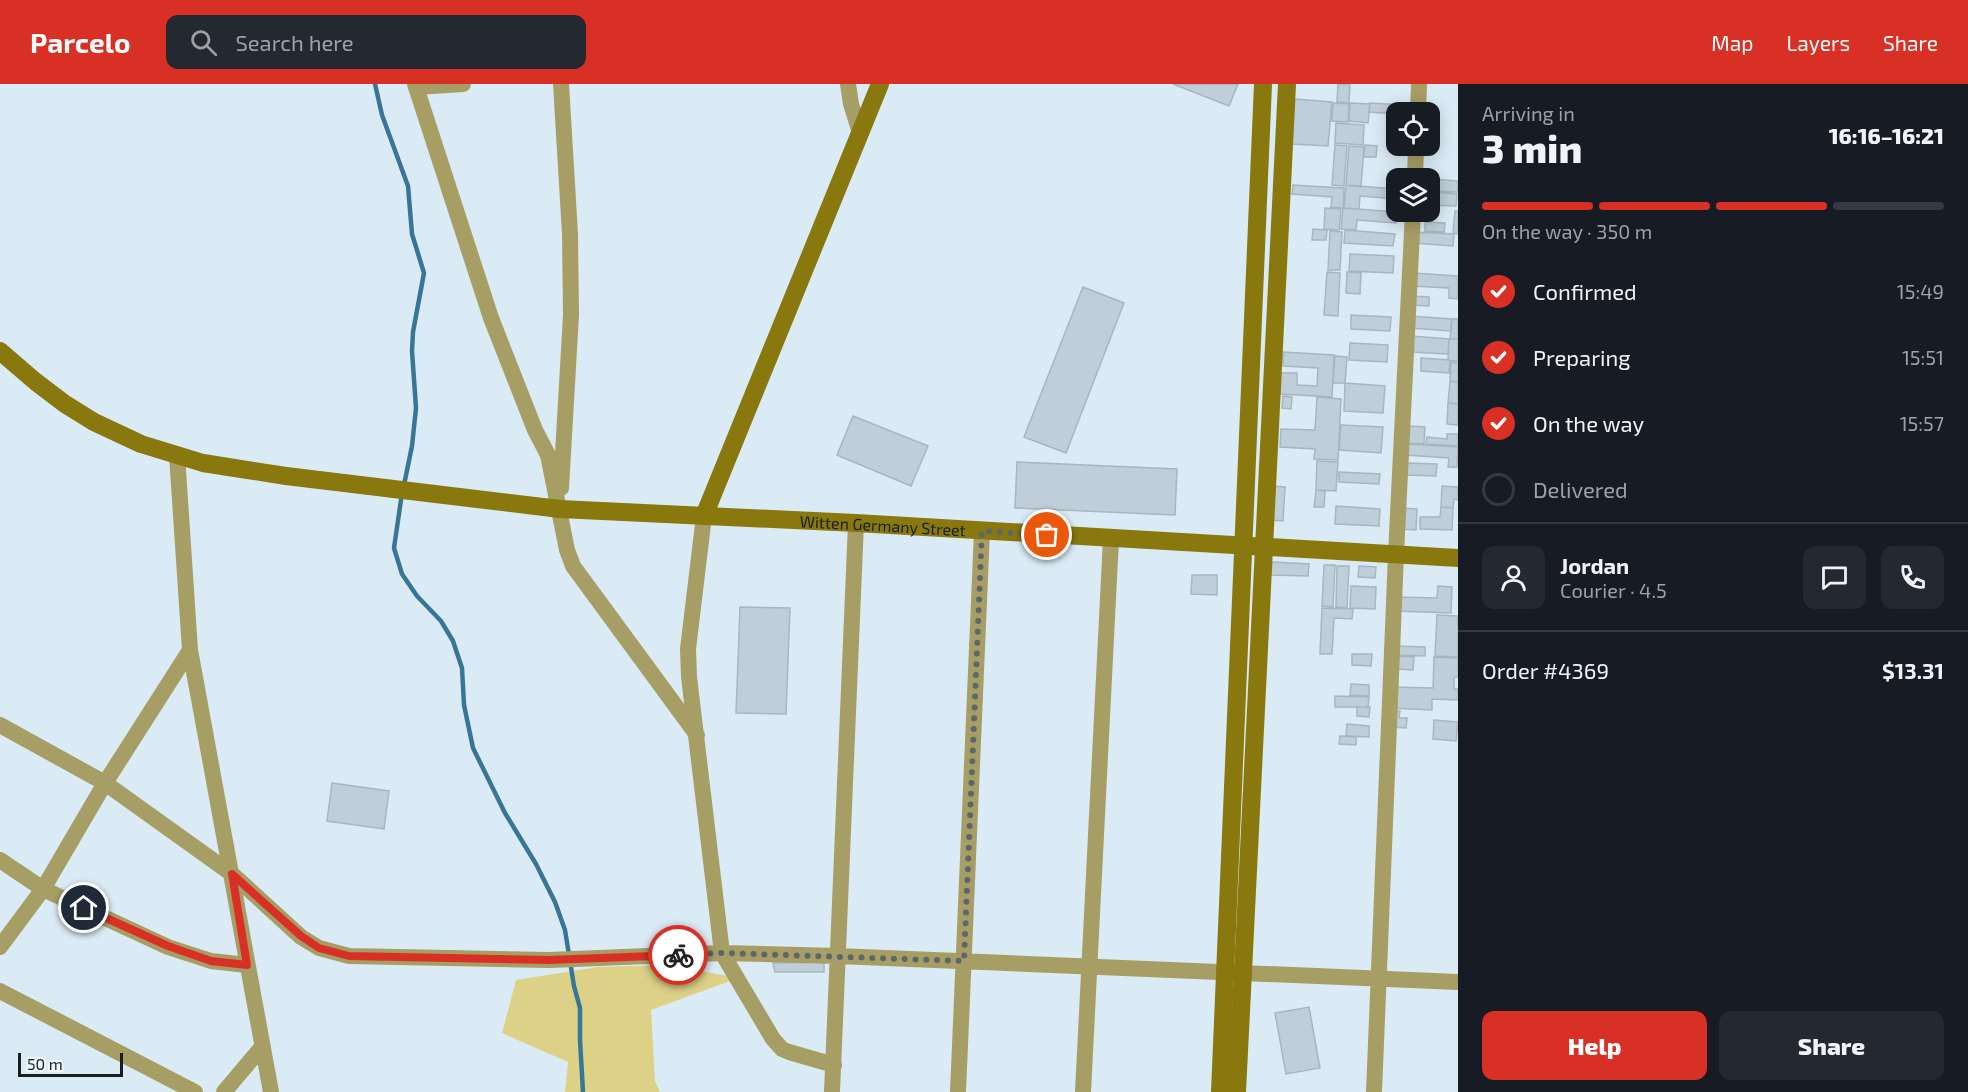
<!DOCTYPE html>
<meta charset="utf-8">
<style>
:root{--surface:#171b24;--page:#242831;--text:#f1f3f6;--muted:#9ea1a6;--line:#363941;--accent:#d93025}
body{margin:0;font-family:"Exo 2",sans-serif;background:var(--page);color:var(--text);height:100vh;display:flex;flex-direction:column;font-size:22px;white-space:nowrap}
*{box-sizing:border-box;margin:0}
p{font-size:20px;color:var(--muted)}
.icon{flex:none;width:33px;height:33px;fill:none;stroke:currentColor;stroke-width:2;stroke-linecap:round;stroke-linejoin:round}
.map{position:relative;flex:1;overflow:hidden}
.panel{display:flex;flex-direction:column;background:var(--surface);width:510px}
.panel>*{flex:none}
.buttons{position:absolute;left:1386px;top:18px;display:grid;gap:12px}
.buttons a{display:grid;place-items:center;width:54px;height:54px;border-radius:12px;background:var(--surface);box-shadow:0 3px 15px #0003;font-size:30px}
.scale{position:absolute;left:18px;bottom:15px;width:105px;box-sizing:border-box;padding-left:6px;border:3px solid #181e21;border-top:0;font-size:16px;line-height:21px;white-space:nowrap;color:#181e21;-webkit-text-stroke:4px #edf7fd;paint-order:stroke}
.pin{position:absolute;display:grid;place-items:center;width:51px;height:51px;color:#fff;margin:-26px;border:3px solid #fff;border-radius:50%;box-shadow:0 2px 6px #0007}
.courier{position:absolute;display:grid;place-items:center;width:60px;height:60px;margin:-30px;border:4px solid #d93025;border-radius:50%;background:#fff;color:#222;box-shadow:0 2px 8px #0007}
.head em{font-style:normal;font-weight:800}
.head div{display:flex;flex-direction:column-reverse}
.head{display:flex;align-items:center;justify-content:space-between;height:102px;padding:0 24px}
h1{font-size:39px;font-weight:800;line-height:45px}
.bar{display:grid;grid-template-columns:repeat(4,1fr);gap:9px 6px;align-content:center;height:72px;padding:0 24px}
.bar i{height:8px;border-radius:4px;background:var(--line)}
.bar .on{background:var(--accent)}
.bar p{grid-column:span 4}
.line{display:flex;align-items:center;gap:15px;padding:0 24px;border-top:2px solid var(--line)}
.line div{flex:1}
.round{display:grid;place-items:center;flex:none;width:63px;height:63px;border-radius:12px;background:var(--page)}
ol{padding:0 24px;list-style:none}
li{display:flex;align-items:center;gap:18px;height:66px}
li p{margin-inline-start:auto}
li .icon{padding:6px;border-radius:50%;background:var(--accent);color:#fff;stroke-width:4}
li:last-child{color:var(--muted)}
li i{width:33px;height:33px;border:3px solid var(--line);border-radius:50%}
.cta{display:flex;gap:12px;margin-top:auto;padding:12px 24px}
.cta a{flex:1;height:69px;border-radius:12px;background:var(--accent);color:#fff;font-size:24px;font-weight:800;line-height:69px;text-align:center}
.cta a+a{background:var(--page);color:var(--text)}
header{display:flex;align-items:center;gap:36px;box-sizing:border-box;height:84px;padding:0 30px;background:var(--accent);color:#fff}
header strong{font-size:28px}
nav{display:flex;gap:33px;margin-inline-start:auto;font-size:21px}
.search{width:420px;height:54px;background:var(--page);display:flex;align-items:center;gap:15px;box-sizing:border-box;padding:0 21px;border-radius:12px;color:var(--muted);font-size:22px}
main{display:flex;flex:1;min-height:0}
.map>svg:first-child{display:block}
.green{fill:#ddd188}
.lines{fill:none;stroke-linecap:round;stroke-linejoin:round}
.stream{stroke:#387698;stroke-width:4.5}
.building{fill:#bfced8;stroke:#a7b6c0;stroke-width:1.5}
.street{stroke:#a79e65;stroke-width:16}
.secondary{stroke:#88780d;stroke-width:18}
.done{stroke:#5c666b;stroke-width:6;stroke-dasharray:0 10.8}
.route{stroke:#d93025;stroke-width:8}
.labels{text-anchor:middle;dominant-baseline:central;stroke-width:4.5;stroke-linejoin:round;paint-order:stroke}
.street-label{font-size:16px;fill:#181e21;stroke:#edf7fd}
</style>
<header>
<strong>Parcelo</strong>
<div class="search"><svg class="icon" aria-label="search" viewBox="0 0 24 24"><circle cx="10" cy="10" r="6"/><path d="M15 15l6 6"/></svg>Search here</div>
<nav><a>Map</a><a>Layers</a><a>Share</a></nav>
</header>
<main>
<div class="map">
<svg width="1458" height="1008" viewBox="0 0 1458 1008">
<rect width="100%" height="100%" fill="#dbebf5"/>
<path class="green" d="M669,881l69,13 -87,32 4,71 5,11h-95l3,-30 -66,-29 14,-53 82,-13z"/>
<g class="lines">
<path class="stream" d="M375,0l7,31 26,71 4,48 12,39 -11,59 -1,19 4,57 -4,38 -8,39
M402,409l-8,55 8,26 15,22 24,25 12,20 9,27 2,37 9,43 32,65 31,51 19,38 10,28 9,56 6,22v32l3,52"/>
</g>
<path class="building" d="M1173,0h65l-9,22z
M1338,0h12l-1,19 -12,-1z
M1295,15l37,3 -4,44 -36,-2z
M1333,19l16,1 -1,18 -16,-1z
M1350,19l20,1 -2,19 -19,-2z
M1370,19l33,2 -1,7h-6v2l-27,-2z
M1336,39l28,2 -1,20 -28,-2z
M1335,61l12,1 -3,40 -12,-1z
M1365,61l12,1 -1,11h-12z
M1349,62l15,1 -3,40 -15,-2z
M1430,95l28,2v11l-28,-1z
M1293,101l51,3 -1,20 -12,-1 1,-10 -40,-3z
M1346,101l50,4v10l-36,-3 -1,13 -15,-1z
M1430,108l27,2 -1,12 -26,-1z
M1325,124l16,1 -2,21 -15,-1z
M1343,124l53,4v11l-39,-3 -1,10 -15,-1z
M1455,127h3v23l-5,-1z
M1425,138l20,1 -1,9 -19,-1z
M1313,145l14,1 -1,10h-14z
M1345,146l50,4 -2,12 -49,-3z
M1330,147l12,1 -2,38h-12z
M1415,148l39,2 -1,12 -39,-3z
M1350,170l44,2 -1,17 -44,-2z
M1327,188l13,1 -2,43 -14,-1z
M1347,188l14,1 -1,21 -14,-1z
M1413,189l45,3v23l-9,-1v-10l-37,-2z
M1083,203l41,16 -58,150 -42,-16z
M1412,212l17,1v9l-17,-1z
M1351,231l40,2 -1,14 -39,-2z
M1410,232l42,3 -1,12 -42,-3z
M1452,235h6v20h-8z
M1411,252l38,3 -1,15 -38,-2z
M1449,255h9v22l-10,-1z
M1350,259l38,2 -1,17 -38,-2z
M1283,268l51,3 -2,42 -52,-3 1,-21h16v12l20,1 1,-18 -35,-2z
M1335,272l12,1 -2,26h-12z
M1421,274l29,2 -1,13 -28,-2z
M1451,278l7,1v19l-8,-1z
M1450,297l8,1v22l-10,-1z
M1345,299l40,3 -2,27 -39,-2z
M1283,312l9,1 -1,12 -9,-1z
M1317,313l24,2 -3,61 -24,-1 1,-10 -35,-2 1,-18 34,1z
M1448,319l10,1v21l-11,-1z
M853,332l75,30 -17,40 -74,-31z
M1341,341l42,2 -2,26 -42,-3z
M1408,342l17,1 -1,17 -18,-1z
M1447,350h11v12l-32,-2 1,-7 20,2z
M1406,360l52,3 -1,20h-9l1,-9 -44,-3z
M1317,377l21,1 -2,29 -20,-1z
M1017,378l160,7 -2,46 -160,-7z
M1407,379l30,1 -1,12 -30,-1z
M1339,388l41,2 -1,10 -40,-2z
M1273,402l12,1 -2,34 -12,-1z
M1442,402l16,1v13l-4,-1 -1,9 -12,-1z
M1316,406l9,1 -1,16h-10z
M1336,422l44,3 -1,17 -44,-2z
M1441,423l12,1 -1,22 -32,-1v-12h20z
M1400,424l17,1 -1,21 -17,-1z
M1272,478l37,2 -1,12 -37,-1z
M1324,481h11l-2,42 -11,-1z
M1337,482h12l-2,42 -11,-1z
M1359,482l17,1 -1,11 -17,-1z
M1192,491h25v20l-26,-1z
M1351,502l25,1 -1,22 -25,-1z
M1438,502l14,1 -1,26 -55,-2 1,-14 40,1z
M740,523l50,1 -4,106 -50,-1z
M1322,524l31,1 -1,10 -18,-1 -2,36h-12z
M1437,531l21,1v41l-23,-1z
M1395,562l30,1v9l-30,-1z
M1352,570h20l-1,12 -19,-1z
M1397,572l17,1 -1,13 -17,-1z
M1434,573l24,1v19h-4v12h4v11l-26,-1v11l-40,-2v-21l41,1z
M1351,600l18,1v11l-19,-1z
M1335,612l34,1 -1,10h-33z
M1357,623h13l-1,10 -12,-1z
M1393,627h7l-1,7h8l-1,10 -15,-1z
M1434,636l24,2 -2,19 -23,-2z
M1347,640l22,2v11l-23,-1z
M1340,652l16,1v8l-17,-1z
M332,699l57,8 -5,38 -57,-8z
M824,878v10h-49l-2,-9z
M1309,923l11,61 -34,6 -11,-61z"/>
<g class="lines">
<path class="street" d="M415,0l76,234 44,112 13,25 19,95 6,16 124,169
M848,0l3,20 9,29
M416,3l47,-3
M1418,28l1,-28
M1415,94l1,-32
M177,371l13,195 81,442
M561,404l10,-173 -1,-81 -9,-150
M704,432l-16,133 1,28 33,276 51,86 9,10 7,3 45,13
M0,641l105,58 127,91 69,63 18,11 30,8 200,4 173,-7 116,3 620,26
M0,776l43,29 125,58 43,14 36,4
M0,863l43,-58 62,-106 85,-133
M0,907l195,101
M224,1008l38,-45
M832,1008l24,-569
M958,1008l24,-561
M1083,1008l28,-553
M1374,1008l22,-538 17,-342"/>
<g class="secondary">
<path id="s1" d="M0,267l36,31 29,22 29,18 47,22 62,19 83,13 274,33 296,14 602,35"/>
<path d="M704,432l176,-432"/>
<path d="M1220,1008l43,-1008"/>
<path d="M1237,1008l50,-1008"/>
</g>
</g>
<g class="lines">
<path class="done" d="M678,871l44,-2 242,8 18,-430 65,4"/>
<path class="route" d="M84,824l84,38 43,15 36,4 -15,-91 69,62 18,12 30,8 200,4 129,-5"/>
</g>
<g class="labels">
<g class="street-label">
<text stroke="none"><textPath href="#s1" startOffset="918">Witten Germany Street</textPath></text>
</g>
</g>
</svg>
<div class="buttons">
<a><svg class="icon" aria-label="locate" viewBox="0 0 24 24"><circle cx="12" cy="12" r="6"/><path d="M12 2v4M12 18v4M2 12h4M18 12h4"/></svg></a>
<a><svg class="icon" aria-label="layers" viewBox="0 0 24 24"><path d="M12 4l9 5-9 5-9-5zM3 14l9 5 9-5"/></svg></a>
</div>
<div class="scale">50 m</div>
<div class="pin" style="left:1047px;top:451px;background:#ea580c"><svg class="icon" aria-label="bag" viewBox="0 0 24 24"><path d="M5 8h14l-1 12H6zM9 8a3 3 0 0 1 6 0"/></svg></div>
<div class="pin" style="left:84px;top:824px;background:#1f2937"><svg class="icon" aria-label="home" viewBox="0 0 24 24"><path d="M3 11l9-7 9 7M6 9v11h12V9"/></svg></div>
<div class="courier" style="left:678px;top:871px"><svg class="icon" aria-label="bike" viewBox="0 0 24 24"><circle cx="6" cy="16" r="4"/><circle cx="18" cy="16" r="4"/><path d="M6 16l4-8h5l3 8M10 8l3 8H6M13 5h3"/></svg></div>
</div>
<section class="panel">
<div class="head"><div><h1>3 min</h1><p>Arriving in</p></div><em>16:16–16:21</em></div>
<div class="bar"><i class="on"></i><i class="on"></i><i class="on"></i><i></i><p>On the way · 350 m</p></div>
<ol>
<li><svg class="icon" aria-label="check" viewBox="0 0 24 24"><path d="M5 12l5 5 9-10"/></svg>Confirmed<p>15:49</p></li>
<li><svg class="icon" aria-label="check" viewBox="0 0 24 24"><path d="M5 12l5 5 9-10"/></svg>Preparing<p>15:51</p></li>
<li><svg class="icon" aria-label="check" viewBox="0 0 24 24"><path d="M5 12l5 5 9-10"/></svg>On the way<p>15:57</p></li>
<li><i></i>Delivered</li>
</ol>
<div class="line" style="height:108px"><a class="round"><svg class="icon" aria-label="person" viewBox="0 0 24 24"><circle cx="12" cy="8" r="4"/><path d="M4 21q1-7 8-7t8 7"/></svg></a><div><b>Jordan</b><p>Courier · 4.5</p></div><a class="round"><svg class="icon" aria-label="chat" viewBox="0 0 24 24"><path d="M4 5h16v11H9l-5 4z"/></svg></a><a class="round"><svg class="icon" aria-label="phone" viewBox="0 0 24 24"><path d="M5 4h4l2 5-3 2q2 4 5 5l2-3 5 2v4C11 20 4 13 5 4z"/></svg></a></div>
<div class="line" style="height:78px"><div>Order #4369</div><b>$13.31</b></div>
<div class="cta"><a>Help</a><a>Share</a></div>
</section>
</main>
